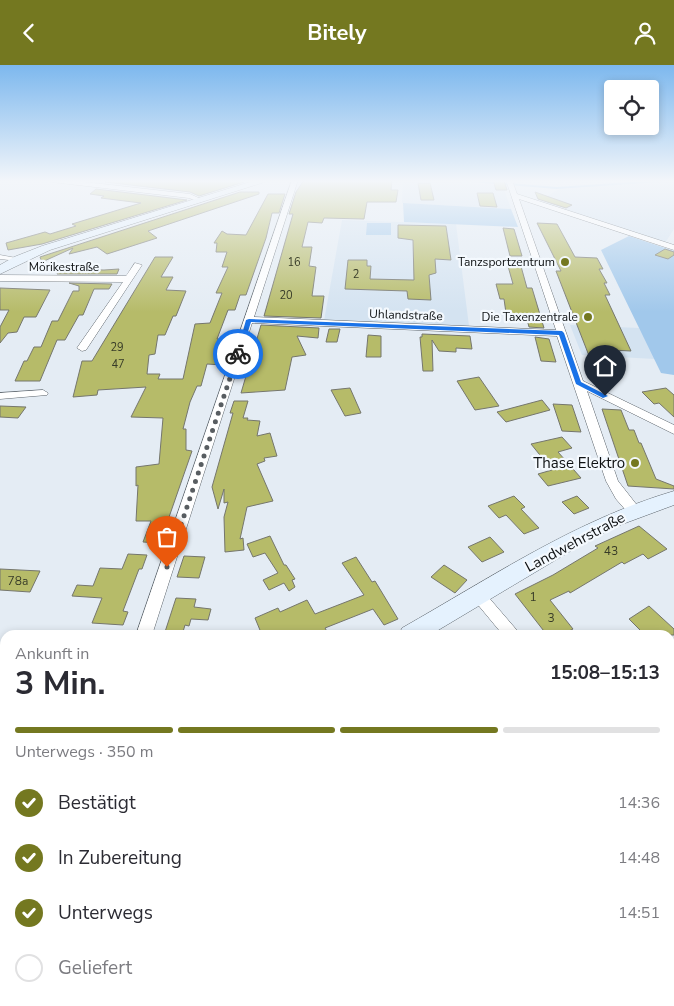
<!DOCTYPE html>
<html lang="de">
<meta charset="utf-8">
<style>
:root{--surface:#fff;--page:#f2f2f3;--text:#2b2b33;--muted:#7c7c81;--line:#e1e1e2;--accent:#747820}
body{margin:0;font-family:"Nunito Sans",sans-serif;background:var(--page);color:var(--text);height:100vh;display:flex;flex-direction:column;font-size:19px;white-space:nowrap}
*{box-sizing:border-box;margin:0}
p{font-size:16px;color:var(--muted)}
.icon{flex:none;width:28px;height:28px;fill:none;stroke:currentColor;stroke-width:2;stroke-linecap:round;stroke-linejoin:round}
.map{position:relative;flex:1;overflow:hidden}
.sheet{position:absolute;left:0px;top:565px;width:675px;height:376px;display:flex;flex-direction:column;background:var(--surface);border-radius:15px 15px 0 0;box-shadow:0 2px 8px #0003}
.sheet>*{flex:none}
.buttons{position:absolute;left:604px;top:15px;display:grid;gap:10px}
.buttons a{display:grid;place-items:center;width:55px;height:55px;border-radius:5px;background:var(--surface);box-shadow:0 2px 8px #0003;font-size:25px}
.pin{position:absolute;display:grid;place-items:center;width:42px;height:42px;color:#fff;margin:-51px -21px;border-radius:50% 50% 50% 0;rotate:-45deg;box-shadow:0 0 5px #0007}
.pin .icon{rotate:45deg}
.courier{position:absolute;display:grid;place-items:center;width:50px;height:50px;margin:-25px;border:4px solid #1a73e8;border-radius:50%;background:#fff;color:#222;box-shadow:0 1px 6px #0007}
.overview em{font-style:normal;font-weight:700}
.overview div{display:flex;flex-direction:column-reverse}
.overview{display:flex;align-items:center;justify-content:space-between;height:85px;padding:0 15px}
h1{font-size:32px;font-weight:700;line-height:38px}
.bar{display:grid;grid-template-columns:repeat(4,1fr);gap:8px 5px;align-content:center;height:60px;padding:0 15px}
.bar i{height:6px;border-radius:4px;background:var(--line)}
.bar .active{background:var(--accent)}
.bar p{grid-column:span 4}
ol{padding:0 15px;list-style:none}
li{display:flex;align-items:center;gap:15px;height:55px}
li p{margin-inline-start:auto}
li .icon{padding:5px;border-radius:50%;background:var(--accent);color:#fff;stroke-width:4}
li:last-child{color:var(--muted)}
li i{width:28px;height:28px;border:2px solid var(--line);border-radius:50%}
header{display:flex;justify-content:space-between;align-items:center;height:65px;padding:0 15px;background:var(--accent);color:#fff;font-size:22px;font-weight:700}
.map>svg:first-child{display:block}
.built{fill:#d4e3f1}
.green{fill:#a1c8eb}
.lines{fill:none;stroke-linecap:round;stroke-linejoin:round}
.stream{stroke:#7cbef6;stroke-width:2}
.building{fill:#b6bb69;stroke:#75766d}
.street-casing{stroke:#5b636a;stroke-width:1}
.secondary-casing{stroke:#5b636a;stroke-width:1}
.street{fill:#fff;fill-rule:evenodd}
.secondary{fill:#e5f2fe;fill-rule:evenodd}
.route{fill:#1a73e8}
.done{stroke:#585d61;stroke-width:5;stroke-dasharray:0 9}
.poi-dot{fill:#747820;stroke:#f4f9fe;stroke-width:2}
.labels{text-anchor:middle;dominant-baseline:central;stroke-width:4.5;stroke-linejoin:round;paint-order:stroke}
.far-number-label{font-size:11px;fill:#373b28}
.far-poi-label{font-size:12px;fill:#0d1012;stroke:#f4f9fe;text-anchor:end}
.far-street-label{font-size:12px;fill:#0d1012;stroke:#f4f9fe}
.number-label{font-size:12px;fill:#373b28}
.poi-label{font-size:15px;fill:#0d1012;stroke:#f4f9fe;text-anchor:end}
.street-label{font-size:15px;fill:#0d1012;stroke:#f4f9fe}
</style>
<header><svg class="icon" aria-label="back" viewBox="0 0 24 24"><path d="M15 5l-7 7 7 7"/></svg>Bitely<svg class="icon" aria-label="person" viewBox="0 0 24 24"><circle cx="12" cy="8" r="4"/><path d="M4 21q1-7 8-7t8 7"/></svg></header>
<div class="map">
<svg width="674" height="941" viewBox="0 0 674 941">
<rect width="100%" height="100%" fill="#e4ecf4"/>
<path class="built" d="M403,115h28l72,6 8,23 -109,-6z
M655,115h19v49l-9,14 -126,-42 20,-12 101,-7z
M342,155l114,4 13,102 -145,-5z
M570,260l69,3 16,31 -73,-4z"/>
<path class="green" d="M403,138l108,6 7,18 -114,-5z
M367,158h24v12h-25z
M629,171l45,15v124l-13,-2 -60,-123z"/>
<g class="lines">
<path class="stream" d="M459,115l98,8 117,-8"/>
</g>
<path class="building" d="M109,115h134l1,2 -45,14 -9,-4 -85,-10z
M304,115h88l-1,10h7l-2,12h-29l-3,17 -40,-1 -2,5 -14,-1 -6,25h10l-3,19 7,1 -4,29h12l-3,22 -57,-2 29,-102h-4l7,-22z
M493,115h11l3,10h-11z
M418,118h12l4,17h-13z
M96,124l91,11 -145,44 -34,6 -2,-7 39,-11 5,2 26,-8 -4,-2 69,-21 -40,-5 3,-2 -14,-2z
M240,127h19v2l-111,37 9,7 -50,16 -10,-7 -28,7 4,-6 -31,14 -2,-5z
M535,127l37,13 -6,3 -28,-9z
M477,128h16l4,14 -17,-1z
M268,129h17l-6,19h-7l-6,25 -20,57h-6l-5,15h-7l-11,29h14l-8,26 -16,-1 -6,22h-4l-7,16 -7,27h3v21l6,1 -32,92 -17,-1 8,-21h-15l2,-36 -2,1v-19l23,-3 4,-46 -32,-1 15,-30 -48,3 -1,5 -24,2 9,-36h10l63,-104h18l-12,20h12l-7,13 20,1 -10,25h-3l-8,19h-7l-3,19 -6,1 -2,19h13l-2,5h25l12,-55 15,-1 12,-30h-6l12,-26h-6l5,-15h-11l1,-9h-3l8,-12 5,3 19,1z
M537,158l20,1 18,33 22,1 6,11h-4l8,14h-3l6,12h-5l26,56 -20,-1 8,17 -26,-1 -37,-95h5z
M398,160l48,1 5,34 -16,-1 1,14 -7,2 2,25 -23,-1 -1,-8 -62,-2 3,-29h19v6h4l-1,13 44,1 -1,-40 -15,-2z
M503,163l11,1 8,27h-12z
M665,184l9,3v3l-6,4 -13,-4z
M506,194h13l8,29h5l12,40 -15,-1 -3,-12 -20,-2 -2,-14h-4l-4,-15h17z
M60,204l44,1 15,-1 -2,5h-60z
M69,218l43,1 -3,5h-15l-11,26h-4l-14,25h-8l-17,41h-25l9,-20h3l7,-14h7l11,-26h6l15,-30h6v-5z
M0,223l50,2 -14,27h-12l-7,15 -9,1 -8,10v-16l9,-17h-9z
M261,260l58,3 -1,10 -21,-2 9,19 -14,2 -7,33 -44,3z
M329,264h11l-3,13h-11z
M422,269l48,2 2,13 -16,-1v4l-17,-1 -7,-11 1,31h-10l-3,-34h2z
M368,270l13,1v21h-15z
M535,272l14,2 7,23 -15,-1z
M479,312l20,29 -24,4 -18,-29z
M350,323l11,25 -16,3 -14,-26z
M666,323l8,7v22l-15,-14 -5,1 -12,-12z
M542,335l8,10 -44,12 -9,-10z
M234,336h14l-5,17h5l-1,2 13,1 -3,15 13,-3 7,23 -13,2 1,3 -8,3 16,37 -26,6 -7,32 3,-1 1,12 -19,2 -1,-35 4,-15 -4,1v-14l-6,20 -6,-22 21,-74h-3z
M553,339l19,1 9,27 -19,-1z
M0,341l26,1 -8,11 -18,-1z
M602,344l19,1 8,20h5l5,13h2l15,36 18,7v3l-46,-3z
M562,372l10,11 -14,4 23,26 -33,8 -10,-12 14,-4 -21,-26z
M514,431l11,11 -4,2 18,19 -15,6 -18,-19 -7,3 -11,-12z
M577,431l12,12 -15,6 -12,-12z
M639,461l28,23 -19,10 -5,-5 -19,10 -2,-2 -52,31 -1,-2 -19,9 23,29 -12,6h-14l-32,-41 38,-19 45,-27 -3,-2z
M270,471l14,29h2l9,14 -3,1 3,7 -6,4 -5,-8 -15,7 -6,-10 15,-7 -13,-20 -12,4 -6,-13z
M490,472l14,15 -22,10 -14,-15z
M128,489l19,1 -5,14h-3l-16,42 5,1 -5,13 -31,-2 10,-25 -30,-2 5,-11 16,1 7,-18 22,1z
M184,491l21,1 -6,21 -22,-1z
M356,492l16,25 3,-1 23,38 -14,6 -11,-16 -48,19 4,7h-67l-7,-17 23,-10 2,4 27,-12 8,14 49,-19 -22,-32z
M444,500l23,15 -12,13 -24,-16z
M0,504l40,2 -10,21 -30,-2z
M176,533l20,1 -2,8 17,2 -3,11 -17,-1 -2,7 -4,-1 -3,10h-18z
M649,541l25,23v6h-29l-16,-16z"/>
<g class="lines">
<g class="street-casing">
<path id="street" d="M49,115h18l123,14 13,6 -3,2 -11,-4 -137,-16z
M292,115h6l-44,137 302,13 -50,-150h6l5,14 157,51v5l-155,-51 64,182 91,44v9l-87,-43 31,90 22,28 2,3 -2,3h-10l-14,-16 -10,-18 -49,-145 -305,-13 -100,312h-16z
M0,190l22,4 -4,2 -18,-2z
M135,198l7,2 -56,85 -4,1 -5,-3 46,-66 -123,-1v-6l126,1z
M43,325l5,3 -1,2 -47,4v-6z
M479,525l5,2 37,43h-18l-29,-35 -2,-4 2,-4z
M670,745l4,2v23l-4,-2z
M14,936h24l-2,5h-24z
M423,936h55l2,5h-59z"/>
</g>
<g class="secondary-casing">
<path id="secondary" d="M257,115h14l-221,70 -50,24v-9l14,-8 28,-11z
M674,426v14l-54,20 -31,15 -159,95h-31l3,-7c88,-50 174,-108 272,-137z
M0,666h5v26h-5z"/>
</g>
<use href="#street" class="street"/>
<use href="#secondary" class="secondary"/>
</g>
<linearGradient id="sky" x2="0" y2="1"><stop stop-color="#7db8ee"/><stop offset="0.47" stop-color="#f3f6fa"/><stop offset="1" stop-color="#f3f6fa" stop-opacity="0"/></linearGradient>
<rect width="674" height="247" fill="url(#sky)"/>
<path class="route" d="M249,254l313,12 2,2 17,49 27,14 -5,2 -27,-14 -17,-49 -308,-13 -10,32 -5,1 10,-35z"/>
<g class="lines">
<path class="done" d="M167,502l71,-213"/>
</g>
<g class="poi-dot">
<circle cx="565" cy="197" r="5"/>
<circle cx="588" cy="252" r="5"/>
<circle cx="635" cy="398" r="5"/>
</g>
<g class="labels">
<g class="far-number-label">
<text x="294" y="197">16</text>
<text x="356" y="209">2</text>
<text x="286" y="230">20</text>
<text x="117" y="282">29</text>
<text x="118" y="299">47</text>
</g>
<g class="far-poi-label">
<text x="555" y="197">Tanzsportzentrum</text>
<text x="578" y="252">Die Taxenzentrale</text>
</g>
<g class="far-street-label">
<text x="64" y="202">Mörikestraße</text>
<text transform="translate(406 250) rotate(2)">Uhlandstraße</text>
</g>
<g class="number-label">
<text x="611" y="486">43</text>
<text x="18" y="516">78a</text>
<text x="533" y="532">1</text>
<text x="551" y="553">3</text>
</g>
<g class="poi-label">
<text x="625" y="398">Thase Elektro</text>
</g>
<g class="street-label">
<text transform="translate(575 477) rotate(-28)">Landwehrstraße</text>
</g>
</g>
</svg>
<div class="buttons">
<a><svg class="icon" aria-label="locate" viewBox="0 0 24 24"><circle cx="12" cy="12" r="6"/><path d="M12 2v4M12 18v4M2 12h4M18 12h4"/></svg></a>
</div>
<div class="pin" style="left:167px;top:502px;background:#ea580c"><svg class="icon" aria-label="bag" viewBox="0 0 24 24"><path d="M5 8h14l-1 12H6zM9 8a3 3 0 0 1 6 0"/></svg></div>
<div class="pin" style="left:605px;top:331px;background:#1f2937"><svg class="icon" aria-label="home" viewBox="0 0 24 24"><path d="M3 11l9-7 9 7M6 9v11h12V9"/></svg></div>
<div class="courier" style="left:238px;top:289px"><svg class="icon" aria-label="bike" viewBox="0 0 24 24"><circle cx="6" cy="16" r="4"/><circle cx="18" cy="16" r="4"/><path d="M6 16l4-8h5l3 8M10 8l3 8H6M13 5h3"/></svg></div>
<section class="sheet">
<div class="overview"><div><h1>3 Min.</h1><p>Ankunft in</p></div><em>15:08–15:13</em></div>
<div class="bar"><i class="active"></i><i class="active"></i><i class="active"></i><i></i><p>Unterwegs · 350 m</p></div>
<ol>
<li><svg class="icon" aria-label="check" viewBox="0 0 24 24"><path d="M5 12l5 5 9-10"/></svg>Bestätigt<p>14:36</p></li>
<li><svg class="icon" aria-label="check" viewBox="0 0 24 24"><path d="M5 12l5 5 9-10"/></svg>In Zubereitung<p>14:48</p></li>
<li><svg class="icon" aria-label="check" viewBox="0 0 24 24"><path d="M5 12l5 5 9-10"/></svg>Unterwegs<p>14:51</p></li>
<li><i></i>Geliefert</li>
</ol>
</section>
</div>
